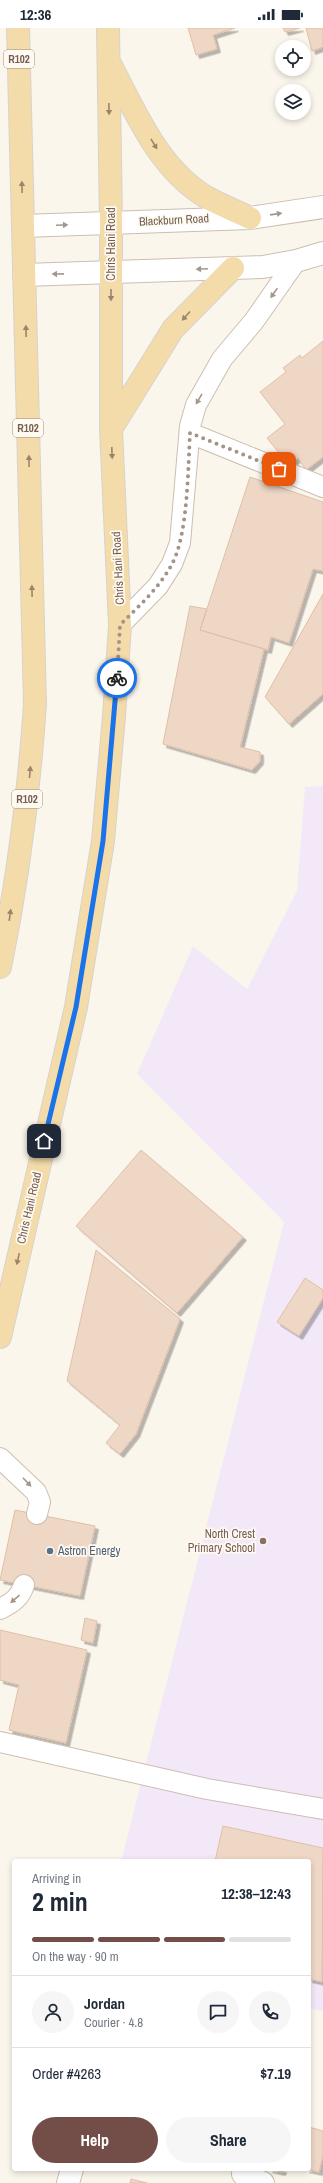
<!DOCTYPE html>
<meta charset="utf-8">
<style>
:root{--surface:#fff;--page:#f6f6f7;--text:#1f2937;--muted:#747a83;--line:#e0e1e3;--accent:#734e48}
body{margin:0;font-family:"Archivo Narrow",sans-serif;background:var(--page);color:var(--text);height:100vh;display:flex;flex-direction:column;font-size:15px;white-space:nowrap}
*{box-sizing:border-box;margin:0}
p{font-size:13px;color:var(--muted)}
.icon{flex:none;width:22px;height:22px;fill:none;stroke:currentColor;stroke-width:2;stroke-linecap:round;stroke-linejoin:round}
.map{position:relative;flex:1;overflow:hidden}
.panel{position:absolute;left:12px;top:1831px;width:299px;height:312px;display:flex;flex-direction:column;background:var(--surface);border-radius:4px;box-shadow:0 2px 6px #0003}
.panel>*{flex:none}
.tools{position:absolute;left:275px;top:12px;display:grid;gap:8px}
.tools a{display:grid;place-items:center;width:36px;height:36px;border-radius:50%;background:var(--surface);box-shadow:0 2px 6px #0003;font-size:20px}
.pin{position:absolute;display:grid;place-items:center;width:34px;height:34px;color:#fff;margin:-17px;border-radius:8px;box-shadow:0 2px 6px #0006}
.courier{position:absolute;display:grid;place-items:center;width:40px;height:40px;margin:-20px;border:3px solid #1a73e8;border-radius:50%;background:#fff;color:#222;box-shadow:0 1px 5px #0007}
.summary em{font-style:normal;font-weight:800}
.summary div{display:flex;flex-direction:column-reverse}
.summary{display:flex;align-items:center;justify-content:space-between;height:68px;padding:0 20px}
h1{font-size:26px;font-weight:800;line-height:30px}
.bar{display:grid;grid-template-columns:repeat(4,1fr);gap:6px 4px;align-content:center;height:48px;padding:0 20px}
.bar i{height:5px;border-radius:3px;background:var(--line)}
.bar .on{background:var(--accent)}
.bar p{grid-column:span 4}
.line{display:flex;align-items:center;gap:10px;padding:0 20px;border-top:1px solid var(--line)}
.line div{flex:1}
.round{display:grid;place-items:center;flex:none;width:42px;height:42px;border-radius:21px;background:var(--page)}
.cta{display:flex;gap:8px;margin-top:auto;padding:8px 20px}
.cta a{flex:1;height:46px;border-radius:24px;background:var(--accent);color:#fff;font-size:16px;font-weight:800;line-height:46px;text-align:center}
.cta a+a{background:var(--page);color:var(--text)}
.status{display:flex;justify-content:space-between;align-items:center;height:28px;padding:0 20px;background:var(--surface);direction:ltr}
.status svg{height:11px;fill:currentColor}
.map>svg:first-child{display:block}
.education{fill:#f3e8f8}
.building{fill:#efd7c6;stroke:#e0bfa7;filter:url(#shadow)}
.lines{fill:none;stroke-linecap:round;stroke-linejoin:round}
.service-casing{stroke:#cdbeb2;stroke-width:22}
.minor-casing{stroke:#cdbeb2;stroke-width:24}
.primary-casing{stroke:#d8d2ce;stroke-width:24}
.service{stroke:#fff;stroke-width:20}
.minor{stroke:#fff;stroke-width:22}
.primary{stroke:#f4dbaa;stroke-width:22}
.oneway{fill:#9b846b}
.oneway2{fill:#a5968d}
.done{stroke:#a49387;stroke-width:4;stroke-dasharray:0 7.2}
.route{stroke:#1a73e8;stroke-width:5}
.education-dot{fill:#8d6e63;stroke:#fefaf2;stroke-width:1.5}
.service-dot{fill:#5c6f8a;stroke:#fefaf2;stroke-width:1.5}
.labels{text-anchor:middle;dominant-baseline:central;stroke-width:3.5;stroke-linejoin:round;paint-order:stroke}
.shield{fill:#fefaf2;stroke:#9e8d81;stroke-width:1}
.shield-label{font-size:11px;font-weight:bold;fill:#755e50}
.street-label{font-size:12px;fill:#755e50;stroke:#fefaf2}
.education-label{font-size:12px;fill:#785e54;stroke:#fefaf2;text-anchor:end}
.service-label{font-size:12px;fill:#4e5e75;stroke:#fefaf2;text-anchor:start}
</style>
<div class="status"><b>12:36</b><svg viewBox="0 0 49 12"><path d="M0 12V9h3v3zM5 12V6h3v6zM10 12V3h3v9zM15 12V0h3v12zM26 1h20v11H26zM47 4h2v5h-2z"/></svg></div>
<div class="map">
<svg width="323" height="2155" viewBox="0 0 323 2155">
<defs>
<filter id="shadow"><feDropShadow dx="3.5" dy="3.5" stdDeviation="0" flood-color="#0004"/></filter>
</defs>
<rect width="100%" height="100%" fill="#fbf6ec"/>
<path class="education" d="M323,758v1225l-14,-3v-147h-188l163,-639 -147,-148 56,-128 54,43 50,-98 8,-104z"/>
<path class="building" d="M188,0h47l-22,7 4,14 -21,6z
M283,0h17l-15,4z
M306,0h17v19l-11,4z
M323,313v116l-17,13 -8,-12 -9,7 -22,-27 18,-14 -25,-32 26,-20 -3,-4 17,-13 2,3z
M250,449l73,25v69l-10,-2 -24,74 -18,-6 -3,13 -68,-20z
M323,566v100l-34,30 -24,-27z
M190,578l17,3 -7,21 64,19 -24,98 20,5v9l-8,9 -89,-26z
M141,1122l102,87 -66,76 -101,-87z
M96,1222l84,69 -44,115 -16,20 -14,-11 14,-18 -53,-44z
M305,1250l18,12v8l-24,38 -22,-14z
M15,1482l80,16 -15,70 -80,-16z
M85,1590l12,3 -4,22 -12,-3z
M0,1602l87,20 -21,93 -57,-13 10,-45 -19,-5z
M223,1798l100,22 -1,134 -13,-3v-118h-94z
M309,2099l14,4v24l-4,17 -13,-3h3z
M269,2141h14l-1,3z
M131,2151l16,4h-17z"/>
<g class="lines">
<g class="service-casing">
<path id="service" d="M190,405l133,54
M120,597l38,-39 14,-22 8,-21 10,-117 6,-21 26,-46 32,-38 42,-60
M0,1430l36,34 4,10 -3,12
M0,1581c12,-6 20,-11 24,-24
M0,1714l207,47 116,20"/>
</g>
<g class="minor-casing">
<path id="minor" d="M23,198l227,-8 73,-11
M24,247l239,-8 33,-6 27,-8
M243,2146l20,9
M68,2155l4,-14"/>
</g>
<g class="primary-casing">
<path id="primary" d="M110,36c25,47 48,104 96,133 14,8 30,14 44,21
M111,401l62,-100 60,-61
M0,939c18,-87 29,-175 35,-263l-17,-676
M0,1309l76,-330 27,-166 11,-125 6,-91 -9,-196v-206l-3,-195"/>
</g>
<use href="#service" class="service"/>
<use href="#minor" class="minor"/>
<use href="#primary" class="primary"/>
</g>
<defs><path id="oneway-solid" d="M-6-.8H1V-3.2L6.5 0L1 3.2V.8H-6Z"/></defs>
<g class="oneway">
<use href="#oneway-solid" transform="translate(109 81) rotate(89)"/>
<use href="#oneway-solid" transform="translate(154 116) rotate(59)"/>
<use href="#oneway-solid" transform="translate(22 159) rotate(-91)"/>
<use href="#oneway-solid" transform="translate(111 267) rotate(90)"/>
<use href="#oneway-solid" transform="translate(186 288) rotate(132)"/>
<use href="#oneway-solid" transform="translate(26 303) rotate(-91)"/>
<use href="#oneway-solid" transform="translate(112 425) rotate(88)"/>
<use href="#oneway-solid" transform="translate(29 433) rotate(-91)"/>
<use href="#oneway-solid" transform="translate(32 563) rotate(-91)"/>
<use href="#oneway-solid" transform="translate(30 744) rotate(-85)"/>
<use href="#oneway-solid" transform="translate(10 887) rotate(-82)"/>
<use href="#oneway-solid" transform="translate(18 1231) rotate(103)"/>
</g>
<g class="oneway2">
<use href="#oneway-solid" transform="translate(276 186) rotate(-8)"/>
<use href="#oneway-solid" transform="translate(62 197) rotate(-2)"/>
<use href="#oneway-solid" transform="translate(202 241) rotate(178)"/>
<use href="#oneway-solid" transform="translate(58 246) rotate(179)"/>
<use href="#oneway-solid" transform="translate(274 265) rotate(125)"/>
<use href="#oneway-solid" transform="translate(199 371) rotate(120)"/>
<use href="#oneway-solid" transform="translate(27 1454) rotate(46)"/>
<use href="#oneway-solid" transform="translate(15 1571) rotate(139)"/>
</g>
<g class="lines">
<path class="done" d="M117,650l3,-53c19,-19 40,-38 52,-61 16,-29 16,-97 18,-131l89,36"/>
<path class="route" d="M44,1113l32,-134 27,-166 14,-163"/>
</g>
<circle class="education-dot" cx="263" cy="1513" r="4"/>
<circle class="service-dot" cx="50" cy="1523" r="4"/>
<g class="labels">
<g class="shield">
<rect x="4" y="22" width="30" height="18" rx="3"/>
<rect x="13" y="391" width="30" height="18" rx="3"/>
<rect x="12" y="762" width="30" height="18" rx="3"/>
</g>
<g class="shield-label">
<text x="19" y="31">R102</text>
<text x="28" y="400">R102</text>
<text x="27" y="771">R102</text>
</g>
<g class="street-label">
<text transform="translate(174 192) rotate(-3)">Blackburn Road</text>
<text transform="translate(111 216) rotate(-90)">Chris Hani Road</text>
<text transform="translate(118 540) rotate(-93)">Chris Hani Road</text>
<text transform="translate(29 1180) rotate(-77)">Chris Hani Road</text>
</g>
<g class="education-label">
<text x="255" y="1506">North Crest<tspan x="255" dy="14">Primary School</tspan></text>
</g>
<g class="service-label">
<text x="58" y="1523">Astron Energy</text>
</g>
</g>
</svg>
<div class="tools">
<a><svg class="icon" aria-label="locate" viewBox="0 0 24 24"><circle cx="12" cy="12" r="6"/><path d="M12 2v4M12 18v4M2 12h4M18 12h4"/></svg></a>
<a><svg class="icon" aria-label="layers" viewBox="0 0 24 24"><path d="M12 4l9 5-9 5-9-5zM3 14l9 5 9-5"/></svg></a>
</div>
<div class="pin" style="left:279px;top:441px;background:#ea580c"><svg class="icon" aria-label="bag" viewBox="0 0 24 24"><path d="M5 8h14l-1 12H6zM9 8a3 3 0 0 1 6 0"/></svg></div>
<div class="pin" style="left:44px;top:1113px;background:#1f2937"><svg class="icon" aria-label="home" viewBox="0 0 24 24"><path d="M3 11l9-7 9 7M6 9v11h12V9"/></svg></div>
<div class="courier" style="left:117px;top:650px"><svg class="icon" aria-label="bike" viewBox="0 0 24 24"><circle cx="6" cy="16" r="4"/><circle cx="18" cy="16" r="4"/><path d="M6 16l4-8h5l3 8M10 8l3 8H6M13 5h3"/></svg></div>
<section class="panel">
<div class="summary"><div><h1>2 min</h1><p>Arriving in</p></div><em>12:38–12:43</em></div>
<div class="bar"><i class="on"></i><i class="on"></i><i class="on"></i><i></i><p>On the way · 90 m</p></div>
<div class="line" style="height:72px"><a class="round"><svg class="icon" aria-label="person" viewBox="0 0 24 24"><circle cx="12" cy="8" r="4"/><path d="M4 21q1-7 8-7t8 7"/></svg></a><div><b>Jordan</b><p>Courier · 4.8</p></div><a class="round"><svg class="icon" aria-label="chat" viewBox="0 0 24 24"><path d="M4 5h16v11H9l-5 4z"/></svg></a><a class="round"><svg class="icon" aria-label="phone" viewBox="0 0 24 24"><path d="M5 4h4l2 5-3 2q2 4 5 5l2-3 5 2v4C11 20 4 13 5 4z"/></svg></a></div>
<div class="line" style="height:52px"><div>Order #4263</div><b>$7.19</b></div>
<div class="cta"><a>Help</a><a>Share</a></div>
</section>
</div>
